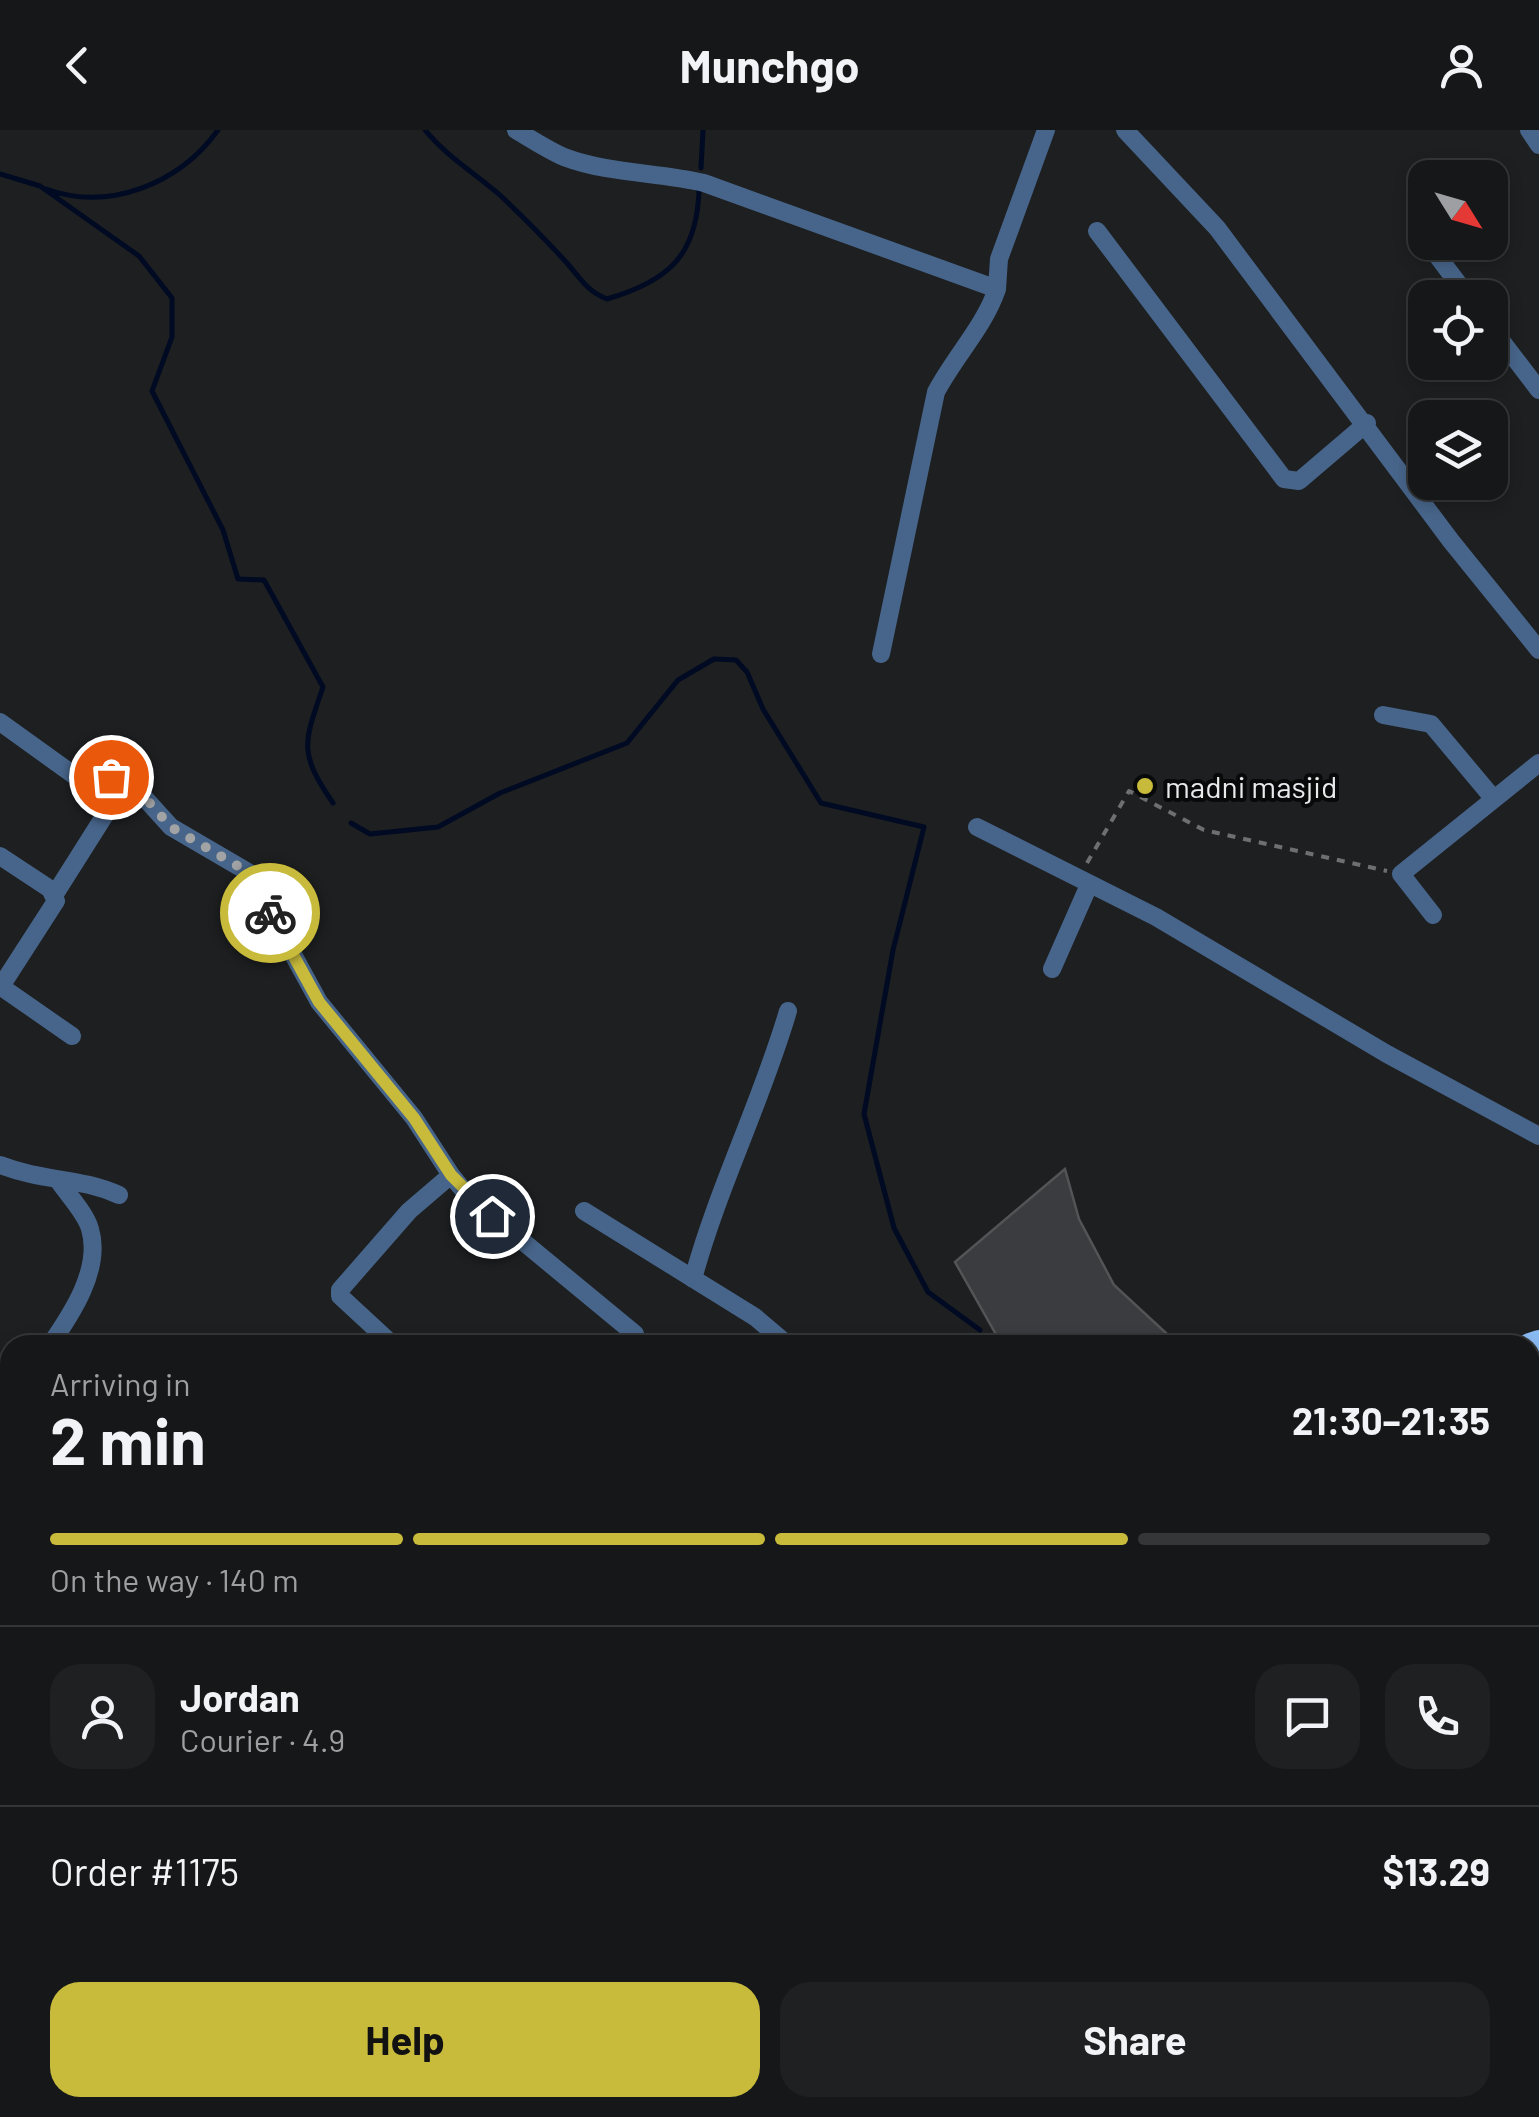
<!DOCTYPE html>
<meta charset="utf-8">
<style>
:root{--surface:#161719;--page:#1f2022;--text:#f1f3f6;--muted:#9e9fa2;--line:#353638;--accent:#c8bb3b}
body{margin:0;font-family:Barlow,sans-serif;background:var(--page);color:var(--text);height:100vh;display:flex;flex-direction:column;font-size:38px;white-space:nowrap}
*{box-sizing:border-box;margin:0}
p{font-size:32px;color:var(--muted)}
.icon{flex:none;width:55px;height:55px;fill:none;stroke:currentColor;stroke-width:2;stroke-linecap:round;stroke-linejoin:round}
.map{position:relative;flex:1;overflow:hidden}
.sheet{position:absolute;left:0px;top:1205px;width:1540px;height:782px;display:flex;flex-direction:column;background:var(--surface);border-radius:30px 30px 0 0;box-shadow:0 5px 15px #0003,0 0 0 2px var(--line)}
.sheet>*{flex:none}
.needle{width:65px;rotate:127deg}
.controls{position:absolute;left:1408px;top:30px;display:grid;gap:20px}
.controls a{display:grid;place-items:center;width:100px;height:100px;border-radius:20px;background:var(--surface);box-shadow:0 5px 15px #0003,0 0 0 2px var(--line);font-size:50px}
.pin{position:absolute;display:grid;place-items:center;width:85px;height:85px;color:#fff;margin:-42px;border:5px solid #fff;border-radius:50%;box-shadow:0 2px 10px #0007}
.courier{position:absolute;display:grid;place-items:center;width:100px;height:100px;margin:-50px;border:8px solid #c8bb3b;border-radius:50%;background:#fff;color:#222;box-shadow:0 2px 12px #0007}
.summary em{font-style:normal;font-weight:700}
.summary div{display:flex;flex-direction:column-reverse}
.summary{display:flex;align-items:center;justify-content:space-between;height:170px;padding:0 50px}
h1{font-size:65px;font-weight:700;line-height:75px}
.bar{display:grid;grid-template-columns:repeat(4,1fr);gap:15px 10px;align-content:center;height:120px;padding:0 50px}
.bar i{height:12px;border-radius:8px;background:var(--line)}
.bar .current{background:var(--accent)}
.bar p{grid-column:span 4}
.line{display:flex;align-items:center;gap:25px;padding:0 50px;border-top:2px solid var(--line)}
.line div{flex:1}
.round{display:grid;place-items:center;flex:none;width:105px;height:105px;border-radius:30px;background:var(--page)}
.button{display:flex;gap:20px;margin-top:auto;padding:20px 50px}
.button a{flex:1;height:115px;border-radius:30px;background:var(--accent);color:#111;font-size:40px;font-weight:700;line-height:115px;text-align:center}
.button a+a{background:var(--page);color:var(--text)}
header{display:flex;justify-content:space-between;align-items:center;height:130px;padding:0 50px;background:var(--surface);font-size:45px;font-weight:700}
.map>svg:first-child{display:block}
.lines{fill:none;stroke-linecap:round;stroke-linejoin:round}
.stream{stroke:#000a22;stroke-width:5}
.building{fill:#3b3c3f;stroke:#525456;stroke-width:2.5}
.path{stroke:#6d6f71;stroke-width:4;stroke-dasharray:8 8;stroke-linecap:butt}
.minor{stroke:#47658a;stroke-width:18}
.tertiary{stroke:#47658a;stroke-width:20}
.primary{stroke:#6bacf9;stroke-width:25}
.trunk{stroke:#8abaf2;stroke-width:28}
.done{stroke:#a2a3a5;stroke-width:10;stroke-dasharray:0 18}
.route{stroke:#c8bb3b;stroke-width:12}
.poi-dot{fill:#c8bb3b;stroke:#080909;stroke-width:4}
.labels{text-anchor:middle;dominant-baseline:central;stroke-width:8;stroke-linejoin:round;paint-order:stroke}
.poi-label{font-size:30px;fill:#e9eaec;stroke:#080909;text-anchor:start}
</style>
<header><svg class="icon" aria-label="back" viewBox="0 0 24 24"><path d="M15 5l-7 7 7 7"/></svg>Munchgo<svg class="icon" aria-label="person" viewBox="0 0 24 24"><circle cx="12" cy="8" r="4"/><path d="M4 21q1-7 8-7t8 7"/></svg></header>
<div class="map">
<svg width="1539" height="1987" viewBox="0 0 1539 1987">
<rect width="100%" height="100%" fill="#1d1f21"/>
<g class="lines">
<path class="stream" d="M425,0c22,27 50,43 76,66 22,21 45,44 66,67 13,15 21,29 40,36 62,-18 90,-44 92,-109
M701,38l2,-38
M0,44l40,12 99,70 33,42v39l-20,54 71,139 15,49 26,1 59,107c-19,56 -25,65 10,116
M46,59c63,23 133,-5 172,-59
M351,693l19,11 68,-7 62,-34 127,-50 51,-63 36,-21 22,1 11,12 16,37 58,94 103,24 -31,123 -29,164 30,114 34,64 52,38
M1530,1704l9,9"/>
</g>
<path class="building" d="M1065,1039l14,50 35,66 65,60h-177l-47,-83z"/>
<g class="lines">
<path class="path" d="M1087,733l42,-72 75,39 183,41"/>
<path class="minor" d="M516,0c15,9 32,20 48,27 45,17 94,15 140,26l293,106 2,-30 47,-129
M1125,0l92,98 234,313 88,109
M1529,0l10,15
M1097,101l187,248 15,2 68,-58
M1433,120l36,48
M1490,196l49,64
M881,524l55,-262c19,-36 48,-65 61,-103
M1383,585l48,9 62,74
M0,592l82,59 14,5 25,-14 50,55 77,45 71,130 95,116 37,57 -42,36 -69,79v6l53,49
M977,697l179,90 231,137 152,82
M0,726l50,33 6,12 -56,87
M55,764l74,-117
M1433,785l-32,-41 138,-111
M1052,839l37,-84
M0,856l72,50
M0,1035c44,17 79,12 119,30
M451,1045l18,22 166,137 3,11
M584,1081l171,106 33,28
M693,1149c25,-92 68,-176 95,-268
M50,1215c21,-30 52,-76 40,-116 -4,-15 -21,-33 -30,-46
M0,1287l10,-15
M1530,1852l9,-8
M478,1978l3,9"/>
<path class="tertiary" d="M947,1987l1,-9"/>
<path class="primary" d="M1530,1570l9,16"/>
<path class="trunk" d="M1530,1217l9,-3
M1530,1272l9,-3
M0,1622l10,-2
M0,1665l10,-2"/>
</g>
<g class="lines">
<path class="done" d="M111,647l11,-5 49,55 77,45 22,41"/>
<path class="route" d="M270,783l49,89 95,116 37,57 41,41"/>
</g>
<circle class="poi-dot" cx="1145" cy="656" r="10"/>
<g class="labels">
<g class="poi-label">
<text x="1165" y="656">madni masjid</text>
</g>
</g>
</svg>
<div class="controls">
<a><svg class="needle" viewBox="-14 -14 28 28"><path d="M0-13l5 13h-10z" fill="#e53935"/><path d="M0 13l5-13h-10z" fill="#9e9fa2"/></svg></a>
<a><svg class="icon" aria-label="locate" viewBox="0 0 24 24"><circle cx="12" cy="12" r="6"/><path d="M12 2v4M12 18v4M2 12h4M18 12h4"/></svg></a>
<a><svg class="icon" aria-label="layers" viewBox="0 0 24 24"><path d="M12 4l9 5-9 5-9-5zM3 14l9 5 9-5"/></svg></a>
</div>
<div class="pin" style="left:111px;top:647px;background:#ea580c"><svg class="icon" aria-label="bag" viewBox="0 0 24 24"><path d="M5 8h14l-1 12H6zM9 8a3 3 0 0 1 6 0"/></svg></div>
<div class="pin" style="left:492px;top:1086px;background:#1f2937"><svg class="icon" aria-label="home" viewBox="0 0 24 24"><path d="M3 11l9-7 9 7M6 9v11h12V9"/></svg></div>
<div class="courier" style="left:270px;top:783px"><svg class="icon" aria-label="bike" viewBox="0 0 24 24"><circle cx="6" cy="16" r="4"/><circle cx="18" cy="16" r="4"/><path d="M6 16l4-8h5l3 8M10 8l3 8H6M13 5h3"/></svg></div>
<section class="sheet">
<div class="summary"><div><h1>2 min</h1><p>Arriving in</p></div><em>21:30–21:35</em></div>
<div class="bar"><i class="current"></i><i class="current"></i><i class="current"></i><i></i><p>On the way · 140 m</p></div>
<div class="line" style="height:180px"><a class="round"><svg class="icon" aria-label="person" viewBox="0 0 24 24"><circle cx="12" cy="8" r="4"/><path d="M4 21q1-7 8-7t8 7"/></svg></a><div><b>Jordan</b><p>Courier · 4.9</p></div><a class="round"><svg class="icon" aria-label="chat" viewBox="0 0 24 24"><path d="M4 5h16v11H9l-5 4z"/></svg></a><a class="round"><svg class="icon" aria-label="phone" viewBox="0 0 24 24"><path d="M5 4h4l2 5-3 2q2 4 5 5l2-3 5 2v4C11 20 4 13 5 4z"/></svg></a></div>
<div class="line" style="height:130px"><div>Order #1175</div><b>$13.29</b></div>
<div class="button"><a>Help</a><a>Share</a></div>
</section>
</div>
